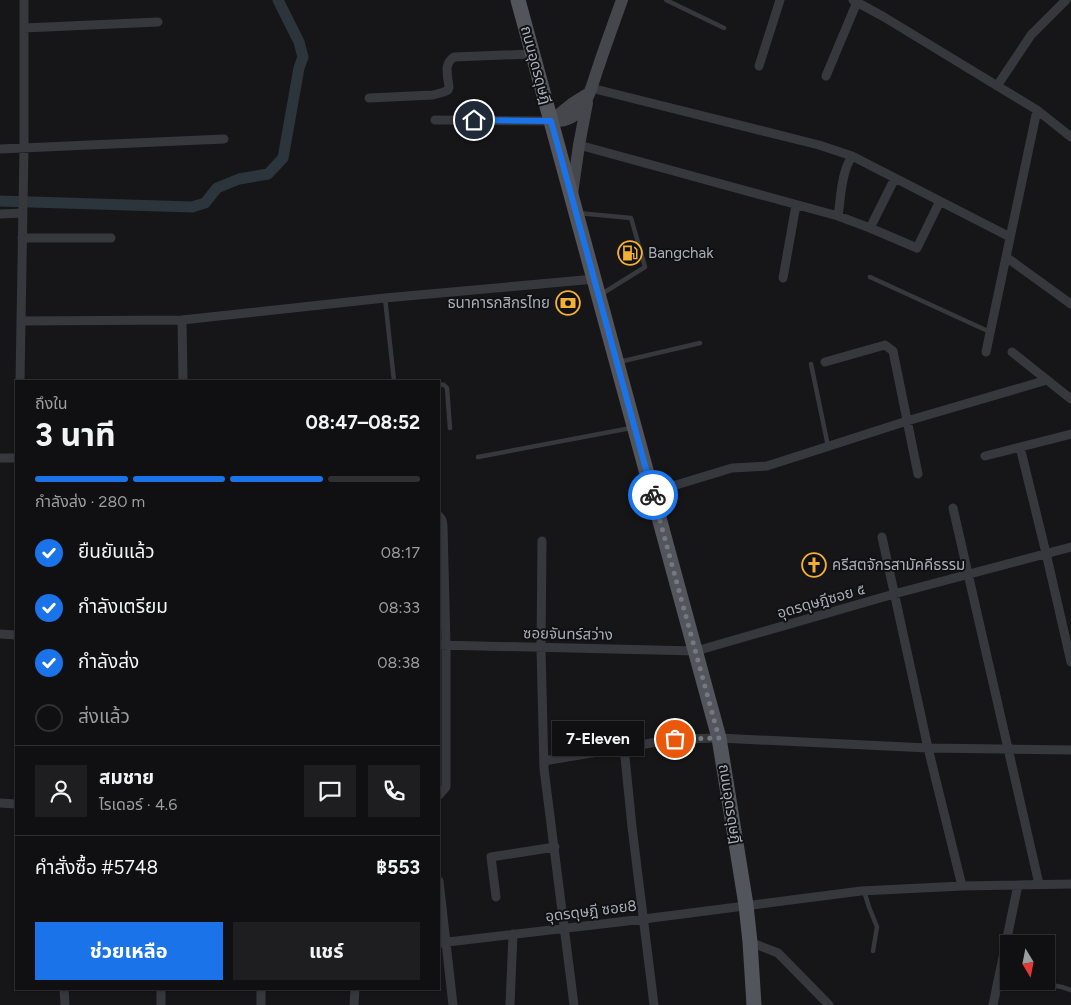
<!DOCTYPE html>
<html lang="th">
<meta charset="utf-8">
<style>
:root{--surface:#101012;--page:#1e1e20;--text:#f1f3f6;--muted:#9c9d9f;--line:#303032;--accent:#1a73e8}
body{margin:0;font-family:Figtree,"Noto Sans Thai",sans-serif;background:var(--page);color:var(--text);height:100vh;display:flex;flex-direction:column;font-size:19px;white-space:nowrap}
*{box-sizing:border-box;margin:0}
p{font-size:16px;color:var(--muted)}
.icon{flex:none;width:28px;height:28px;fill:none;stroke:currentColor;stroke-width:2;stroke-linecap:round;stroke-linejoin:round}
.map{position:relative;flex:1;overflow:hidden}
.sheet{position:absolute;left:15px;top:380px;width:425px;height:610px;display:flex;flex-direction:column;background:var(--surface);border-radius:0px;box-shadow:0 1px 4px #0004,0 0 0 1px var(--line)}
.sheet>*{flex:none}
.needle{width:32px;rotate:170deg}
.controls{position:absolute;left:1000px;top:935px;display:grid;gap:10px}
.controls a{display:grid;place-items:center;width:55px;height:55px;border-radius:0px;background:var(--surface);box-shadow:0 1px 4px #0004,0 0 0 1px var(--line);font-size:25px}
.pin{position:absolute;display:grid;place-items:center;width:42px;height:42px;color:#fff;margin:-21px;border:2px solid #fff;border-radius:50%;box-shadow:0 1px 5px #0007}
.courier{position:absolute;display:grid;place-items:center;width:50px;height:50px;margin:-25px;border:4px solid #1a73e8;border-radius:50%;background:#fff;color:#222;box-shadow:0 1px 6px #0007}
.bubble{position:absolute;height:35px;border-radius:0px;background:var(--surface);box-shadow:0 1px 4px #0004,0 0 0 1px var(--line);font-size:16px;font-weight:700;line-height:35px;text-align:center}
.summary em{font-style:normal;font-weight:700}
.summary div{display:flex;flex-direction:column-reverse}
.summary{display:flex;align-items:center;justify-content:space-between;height:85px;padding:0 20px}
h1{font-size:32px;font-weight:700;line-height:38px}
.bar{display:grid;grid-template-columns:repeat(4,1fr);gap:8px 5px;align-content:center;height:60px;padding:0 20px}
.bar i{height:6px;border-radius:4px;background:var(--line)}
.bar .current{background:var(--accent)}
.bar p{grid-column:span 4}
.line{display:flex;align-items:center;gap:12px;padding:0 20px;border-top:1px solid var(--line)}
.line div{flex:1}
.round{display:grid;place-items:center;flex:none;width:52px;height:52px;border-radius:0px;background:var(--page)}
ol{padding:0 20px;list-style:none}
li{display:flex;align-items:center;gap:15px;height:55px}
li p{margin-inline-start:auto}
li .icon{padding:5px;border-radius:50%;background:var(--accent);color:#fff;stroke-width:4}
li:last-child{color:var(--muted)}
li i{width:28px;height:28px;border:2px solid var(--line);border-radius:50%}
.cta{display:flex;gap:10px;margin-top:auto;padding:10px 20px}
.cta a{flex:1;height:58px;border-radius:0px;background:var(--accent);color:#fff;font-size:20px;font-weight:700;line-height:58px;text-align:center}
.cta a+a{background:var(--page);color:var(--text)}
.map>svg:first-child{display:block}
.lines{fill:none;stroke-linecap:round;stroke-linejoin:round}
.canal{stroke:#2c353c;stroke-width:11}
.lane{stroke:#37383d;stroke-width:4.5}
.street{stroke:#37383d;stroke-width:9}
.secondary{stroke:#45474d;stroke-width:12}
.primary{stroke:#53555c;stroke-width:15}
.done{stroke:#757880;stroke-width:5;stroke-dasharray:0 9}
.route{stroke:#1a73e8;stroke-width:6}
.labels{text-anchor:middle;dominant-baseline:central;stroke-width:4;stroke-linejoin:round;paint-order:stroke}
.street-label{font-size:15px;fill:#a8adb8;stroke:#111113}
.poi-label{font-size:15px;fill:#a8adb8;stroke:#111113;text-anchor:start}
</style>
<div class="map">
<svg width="1071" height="1005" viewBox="0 0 1071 1005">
<rect width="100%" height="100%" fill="#161618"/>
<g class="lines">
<path class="canal" d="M0,201l192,6 13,-4 12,-15 22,-9 29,-5 15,-16 16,-90 4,-11 -4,-15 -21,-42"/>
<path class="lane" d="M666,0l58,28
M578,213l53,5 14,49 -45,28
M870,277l120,55
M385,298l9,83
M619,362l81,-19
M811,364l17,82
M439,384l5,1 3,3 3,40
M478,457l153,-29
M864,891l5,16 8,20 -4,24
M999,976l10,2
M1029,981l33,6 9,3"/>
<path class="street" d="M853,0l31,17 153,93 34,27
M24,28l134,-6
M759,66l21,-66
M826,76l31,-74
M997,86l34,-51 35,-35
M591,88l228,57 33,11 158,81
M369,98l64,-3 11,-3 4,-2 1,-3c-1,-11 -6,-23 5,-30l78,-3
M435,120l116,1
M579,145l259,71 32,12 47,20 23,-47
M0,149l224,-10
M0,214l23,-1
M838,216c3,-19 3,-43 14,-60
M870,228l25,-50
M22,238h89
M1006,257l65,47
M783,278l13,-73
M21,321l161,-1
M986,352l51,-242
M1012,352l59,47
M825,362l60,-17 8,6 25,123
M20,381l4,-233v-148
M183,381l-1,-61 203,-22 210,-19
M1020,447l26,106 25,109
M985,456l86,-22
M0,458h16
M653,492l79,-24 35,-2 140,-45 140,-41
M953,508l86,376
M439,516l3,4 1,6 3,119v142l-7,8
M882,537l46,211 34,138
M542,541l-1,107 3,121 30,236
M0,634l16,1
M439,645l257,6 198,-57 177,-47
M624,747l8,80 22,178
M544,761l131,-22 44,-1 209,10 143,2
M0,803l16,1
M439,881l14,124
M496,897l-5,-40 64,-10
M750,942l28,11 51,52
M439,943l205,-24 217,-28 101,-5 109,-2
M64,989l1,16
M161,989v16
M261,989v16
M354,1005l1,-16
M510,1005l3,-71
M993,1005l25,-120"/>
<path class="secondary" d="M551,121c10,0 17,0 25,-7 13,-11 17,-33 23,-49 7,-21 15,-43 23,-65
M551,121l22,-18 16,-10
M572,194l7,-49 8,-42"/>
<path class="primary" d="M518,0l201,738 27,167 4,37 4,63"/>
</g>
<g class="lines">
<path class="done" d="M653,495l66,243 -44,1"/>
<path class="route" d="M474,120l77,1 102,374"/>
</g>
<defs>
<g id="fuel-ring" transform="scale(1.25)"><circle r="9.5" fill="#111113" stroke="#f2b134" stroke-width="1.5"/><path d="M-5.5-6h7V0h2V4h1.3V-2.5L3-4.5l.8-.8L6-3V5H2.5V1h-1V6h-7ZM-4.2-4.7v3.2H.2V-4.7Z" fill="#f2b134"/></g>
<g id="bank-ring" transform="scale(1.25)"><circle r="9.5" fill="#111113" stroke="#f2b134" stroke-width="1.5"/><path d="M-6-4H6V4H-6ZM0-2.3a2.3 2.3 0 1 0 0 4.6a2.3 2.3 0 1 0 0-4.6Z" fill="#f2b134"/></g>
<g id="church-ring" transform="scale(1.25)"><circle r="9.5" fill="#111113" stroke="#f2b134" stroke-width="1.5"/><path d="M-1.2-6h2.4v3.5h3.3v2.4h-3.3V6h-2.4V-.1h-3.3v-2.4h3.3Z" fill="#f2b134"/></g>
</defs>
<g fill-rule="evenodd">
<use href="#fuel-ring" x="630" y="253"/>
<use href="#bank-ring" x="568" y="303"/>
<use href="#church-ring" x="814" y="565"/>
</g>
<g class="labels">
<g class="street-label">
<text transform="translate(536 65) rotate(75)">ถนนอุดรดุษฎี</text>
<text transform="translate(821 601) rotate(-16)">อุดรดุษฎีซอย ๕</text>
<text transform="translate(568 634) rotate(1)">ซอยจันทร์สว่าง</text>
<text transform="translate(730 804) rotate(81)">ถนนอุดรดุษฎี</text>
<text transform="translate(591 911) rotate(-7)">อุดรดุษฎี ซอย8</text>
</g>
<g class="poi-label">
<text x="648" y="253">Bangchak</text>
<text x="550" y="303" text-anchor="end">ธนาคารกสิกรไทย</text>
<text x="832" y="565">ครีสตจักรสามัคคีธรรม</text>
</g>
</g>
</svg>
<div class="controls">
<a><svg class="needle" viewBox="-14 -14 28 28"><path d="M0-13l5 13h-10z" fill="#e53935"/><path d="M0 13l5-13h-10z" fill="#9c9d9f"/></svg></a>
</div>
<div class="pin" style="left:675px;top:739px;background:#ea580c"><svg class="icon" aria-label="bag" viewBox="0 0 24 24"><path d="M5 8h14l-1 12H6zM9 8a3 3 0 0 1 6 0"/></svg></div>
<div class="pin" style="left:474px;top:120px;background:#1f2937"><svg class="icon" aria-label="home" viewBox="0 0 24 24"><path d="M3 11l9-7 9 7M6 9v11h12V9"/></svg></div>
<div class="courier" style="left:653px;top:495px"><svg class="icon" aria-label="bike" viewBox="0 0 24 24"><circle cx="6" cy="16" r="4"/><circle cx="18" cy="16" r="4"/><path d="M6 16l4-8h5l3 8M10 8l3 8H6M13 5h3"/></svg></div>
<div class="bubble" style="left:552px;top:721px;width:92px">7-Eleven</div>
<section class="sheet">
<div class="summary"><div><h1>3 นาที</h1><p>ถึงใน</p></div><em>08:47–08:52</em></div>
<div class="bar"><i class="current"></i><i class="current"></i><i class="current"></i><i></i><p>กำลังส่ง · 280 m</p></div>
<ol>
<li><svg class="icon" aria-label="check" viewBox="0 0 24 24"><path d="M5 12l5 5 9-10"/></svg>ยืนยันแล้ว<p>08:17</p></li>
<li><svg class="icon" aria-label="check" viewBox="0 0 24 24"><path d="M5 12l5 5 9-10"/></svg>กำลังเตรียม<p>08:33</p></li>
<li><svg class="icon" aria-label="check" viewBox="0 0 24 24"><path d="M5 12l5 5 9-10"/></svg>กำลังส่ง<p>08:38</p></li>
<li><i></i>ส่งแล้ว</li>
</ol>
<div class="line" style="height:90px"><a class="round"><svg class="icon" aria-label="person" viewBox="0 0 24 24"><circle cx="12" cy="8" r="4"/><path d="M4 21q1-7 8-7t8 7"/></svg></a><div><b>สมชาย</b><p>ไรเดอร์ · 4.6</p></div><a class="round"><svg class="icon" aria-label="chat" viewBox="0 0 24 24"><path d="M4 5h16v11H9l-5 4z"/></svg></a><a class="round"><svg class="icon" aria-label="phone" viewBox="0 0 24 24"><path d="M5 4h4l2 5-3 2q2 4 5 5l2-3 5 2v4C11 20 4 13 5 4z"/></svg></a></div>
<div class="line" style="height:65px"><div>คำสั่งซื้อ #5748</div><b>฿553</b></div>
<div class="cta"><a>ช่วยเหลือ</a><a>แชร์</a></div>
</section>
</div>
